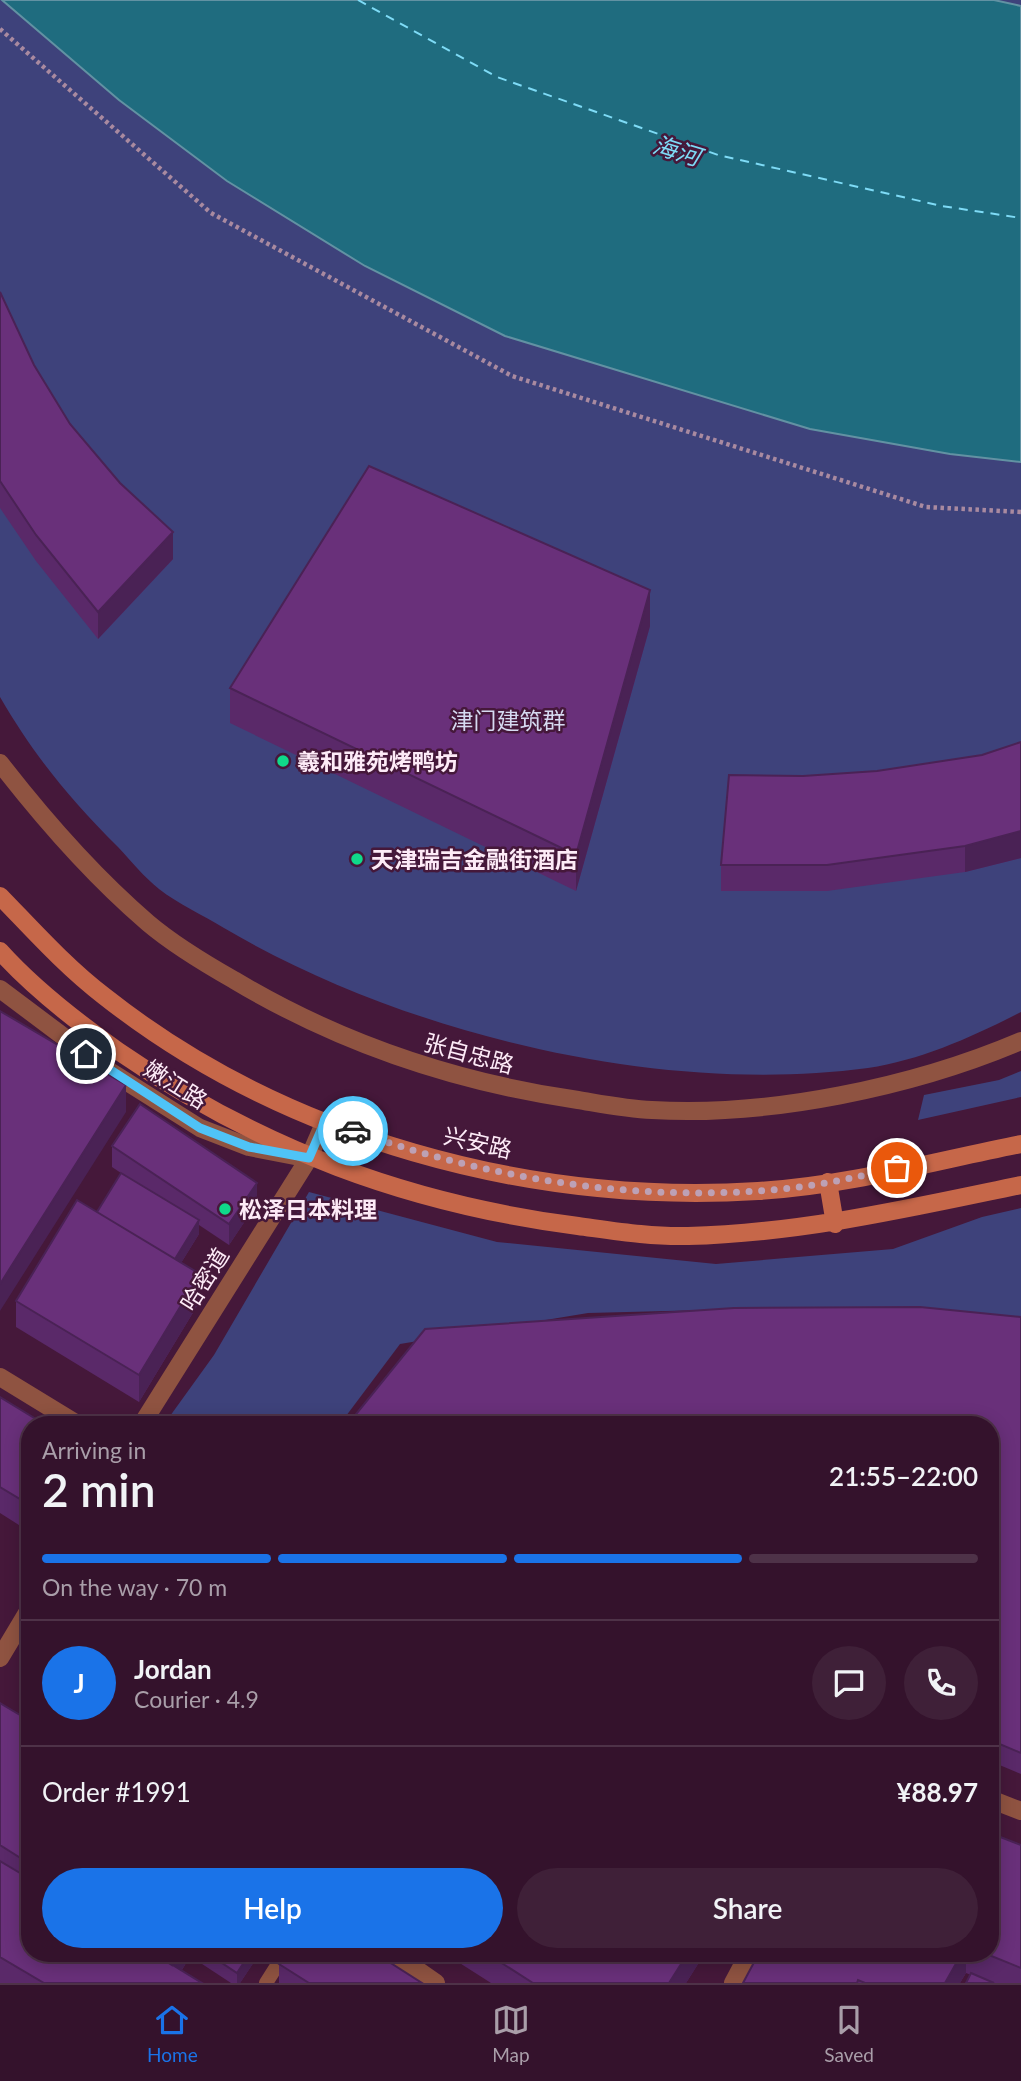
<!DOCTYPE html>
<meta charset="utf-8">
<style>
:root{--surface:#34122c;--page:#3f2038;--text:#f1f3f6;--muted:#a99ea9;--line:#4e3248;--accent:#1a73e8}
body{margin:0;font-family:Lato,"Noto Sans SC",sans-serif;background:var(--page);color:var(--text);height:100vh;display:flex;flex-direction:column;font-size:26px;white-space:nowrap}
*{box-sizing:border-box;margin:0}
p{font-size:23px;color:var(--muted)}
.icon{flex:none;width:38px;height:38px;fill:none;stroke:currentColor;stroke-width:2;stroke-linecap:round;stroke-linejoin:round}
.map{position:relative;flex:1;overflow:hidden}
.sheet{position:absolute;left:21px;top:1416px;width:978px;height:546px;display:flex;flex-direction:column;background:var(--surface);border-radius:28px;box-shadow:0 4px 18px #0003,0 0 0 2px var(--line)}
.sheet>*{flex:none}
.pin{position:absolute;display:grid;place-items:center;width:60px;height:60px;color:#fff;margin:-30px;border:4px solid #fff;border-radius:50%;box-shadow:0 2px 7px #0007}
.courier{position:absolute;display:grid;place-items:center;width:70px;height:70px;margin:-35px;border:5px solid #4fc3f7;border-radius:50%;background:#fff;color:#222;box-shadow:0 2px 9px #0007}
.summary em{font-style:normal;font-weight:600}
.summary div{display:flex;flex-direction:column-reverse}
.summary{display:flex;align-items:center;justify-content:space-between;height:119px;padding:0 21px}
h1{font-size:46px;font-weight:600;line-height:52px}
.bar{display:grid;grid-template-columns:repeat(4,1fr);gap:10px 7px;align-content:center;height:84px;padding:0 21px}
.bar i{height:9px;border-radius:5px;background:var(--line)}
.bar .on{background:var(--accent)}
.bar p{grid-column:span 4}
.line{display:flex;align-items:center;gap:18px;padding:0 21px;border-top:2px solid var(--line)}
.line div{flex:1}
.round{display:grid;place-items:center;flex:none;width:74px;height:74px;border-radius:37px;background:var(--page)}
.action{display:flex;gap:14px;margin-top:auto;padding:14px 21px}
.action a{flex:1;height:80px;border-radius:42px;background:var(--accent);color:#fff;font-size:28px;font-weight:600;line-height:80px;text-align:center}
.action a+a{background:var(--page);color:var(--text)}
.tab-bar{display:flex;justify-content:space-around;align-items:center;height:98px;border-top:2px solid var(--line);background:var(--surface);font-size:19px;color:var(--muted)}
.tab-bar a{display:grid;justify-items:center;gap:4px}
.tab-bar .on{color:var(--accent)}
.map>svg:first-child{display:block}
.green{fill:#3e427b}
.water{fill:#1f6c7f;stroke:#6292a3;stroke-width:2}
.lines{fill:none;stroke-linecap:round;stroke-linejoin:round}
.ferry{stroke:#7edbf6;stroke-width:2;stroke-dasharray:9 7;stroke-linecap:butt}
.path{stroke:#a98aa0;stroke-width:4.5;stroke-dasharray:3.5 3.5;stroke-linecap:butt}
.service{stroke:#8f5341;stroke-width:14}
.pedestrian{stroke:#8f5341;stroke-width:18}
.minor{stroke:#8f5341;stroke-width:18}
.tertiary{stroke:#8f5341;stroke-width:18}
.secondary{stroke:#c66749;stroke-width:18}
.wall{fill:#5a2969}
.shaded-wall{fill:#4a2255}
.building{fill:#69307a;stroke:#4a2255;stroke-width:2}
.done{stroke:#bda1b5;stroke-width:7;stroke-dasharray:0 12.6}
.route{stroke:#4fc3f7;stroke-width:9}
.poi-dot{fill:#10d98a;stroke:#45183a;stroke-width:2.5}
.labels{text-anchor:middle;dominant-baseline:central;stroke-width:5;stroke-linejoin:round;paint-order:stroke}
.park-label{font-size:23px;fill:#d6daf1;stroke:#45183a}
.poi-label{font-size:23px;font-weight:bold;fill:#fdebf7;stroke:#45183a;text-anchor:start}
.street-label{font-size:23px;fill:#fdebf7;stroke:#45183a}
.water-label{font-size:24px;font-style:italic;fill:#7edbf6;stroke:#45183a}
</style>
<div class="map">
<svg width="1021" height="1983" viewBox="0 0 1021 1983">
<rect width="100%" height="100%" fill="#45183a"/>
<path class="green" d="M0,0h1021v1012c-47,24 -99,48 -153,56 -208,28 -464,-34 -644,-140 -21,-13 -46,-24 -65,-39 -15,-12 -28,-28 -41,-42 -49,-49 -83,-90 -118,-150z
M1021,1071v26l-103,23 6,-25 75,-15z
M309,1192l188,50 219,22 177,-15 89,-32 39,-9v114l-236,-14 -197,5 -188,31 -60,80 -175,-1 49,-68z"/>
<path class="water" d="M2,0h992l27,6v456l-71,-8 -140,-25 -305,-93 -140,-70 -138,-85 -108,-81z"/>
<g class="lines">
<path class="ferry" d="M358,0l139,77 221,78 224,51 79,12"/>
<path class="path" d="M0,29l211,184 301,163 414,131 95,5"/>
<path class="service" d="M266,1983l19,-30"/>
<path class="pedestrian" d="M0,1377l77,47
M990,1799l31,12"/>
<path class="minor" d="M0,989l108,81 92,58 49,19 56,11
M393,1953l43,30
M733,1983l16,-30"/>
<path class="tertiary" d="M0,763c45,58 92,112 148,160 26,22 56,40 86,57 107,64 220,102 344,120 24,4 49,9 74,10 117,7 261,-23 369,-69
M142,1424l167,-266 16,-37
M0,1658l30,-50"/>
<path class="secondary" d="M0,896c33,34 66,71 104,100 181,143 426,209 654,195 88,-5 177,-30 263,-47
M0,951c34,38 77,71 118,100 142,98 290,153 460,175 37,5 73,11 110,10 114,-3 222,-28 333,-51
M828,1182l7,42"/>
</g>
<path class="wall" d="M0,292l34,73 36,59 103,135 -75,80 -62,-78 -36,-53z
M650,626l-74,265 -346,-168v-35z
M1021,742v116l-56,14 -138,19h-106v-26l82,-89 74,-5 105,-16z
M112,1146l145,57 -28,42 -30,-20v9l-18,29 19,38 -61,101 -123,-75v-26l81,-89 24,-39 -9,-6z
M1021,1317v457l-31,-13v-337z
M0,1397l30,27v108l-30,-19z
M30,1658v49l-10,-13v-21z
M0,1703l30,18v232h162l-10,17 20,13h-202z
M1021,1845v138h-55l5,-8 -5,-2 -6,10h-217l16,-30h231z
M196,1953h64l-20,30h-9l-35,-23z
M444,1953h261l-19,30h-195z
M279,1964l143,19h-143z"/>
<path class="shaded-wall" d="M173,532v27l-75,80v-27z
M650,590v36l-74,265v-36z
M1021,831v27l-56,14v-26z
M126,1085v27l-126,199v-27z
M257,1183v20l-28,42v-21z
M199,1220v14l-26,42v-14z
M200,1274v27l-61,101v-27z
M179,1953h13l-18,30 -3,-16z
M250,1953h10l-20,30h-3v-10z
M688,1953h17l-19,30h-17z
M962,1953h4v20l-6,10h-15z"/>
<path class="building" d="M0,292l34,73 36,59 50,59 53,49 -75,80 -62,-77 -36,-54z
M369,466l281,124 -74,265 -346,-167z
M1021,742v89l-56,15 -138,19h-106l8,-90 74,1 74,-5 105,-16z
M0,1011l126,74 -126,199z
M140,1104l117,79 -28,41 -117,-78z
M121,1173l78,47 -24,39 -78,-47z
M77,1200l123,74 -61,101 -123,-74z
M920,1307l101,10v436l-31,-13v-316h-642l77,-95 309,-21z
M0,1397l44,27h-14v81l-30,-18z
M30,1658v28l-10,-13z
M0,1703l30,18v143l-30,-19z
M990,1833l31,12v123l-37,-15h6z
M0,1861l30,18v74h123l49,30h-158l-44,-26z
M153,1953h26l-7,12z
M207,1953h43l-13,20z
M286,1953h89l47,30h-113l-30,-19z
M486,1953h202l-19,30h-136z
M759,1953h203l-17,30h-80l-7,-3 -1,3h-114z
M971,1973l23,10h-28z"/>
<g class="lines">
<path class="done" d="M353,1131c141,49 290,73 439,57 35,-4 70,-12 105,-20"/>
<path class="route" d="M86,1054l114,74 49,19 60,11 16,-37 28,10"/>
</g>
<g class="poi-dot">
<circle cx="283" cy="761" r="7"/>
<circle cx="357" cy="859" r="7"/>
<circle cx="225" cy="1209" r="7"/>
</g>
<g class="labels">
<g class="park-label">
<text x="508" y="720">津门建筑群</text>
</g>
<g class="poi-label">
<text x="297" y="761">羲和雅苑烤鸭坊</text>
<text x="371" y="859">天津瑞吉金融街酒店</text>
<text x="239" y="1209">松泽日本料理</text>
</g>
<g class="street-label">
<text transform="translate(469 1053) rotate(15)">张自忠路</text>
<text transform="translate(176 1084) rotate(32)">嫩江路</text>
<text transform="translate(478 1142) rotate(13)">兴安路</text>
<text transform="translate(204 1279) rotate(-58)">哈密道</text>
</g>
<g class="water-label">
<text transform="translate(677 150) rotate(17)">海河</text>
</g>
</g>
</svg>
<div class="pin" style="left:897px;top:1168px;background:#ea580c"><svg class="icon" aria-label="bag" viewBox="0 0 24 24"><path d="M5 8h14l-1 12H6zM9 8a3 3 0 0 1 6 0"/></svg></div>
<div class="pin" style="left:86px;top:1054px;background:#1f2937"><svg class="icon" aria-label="home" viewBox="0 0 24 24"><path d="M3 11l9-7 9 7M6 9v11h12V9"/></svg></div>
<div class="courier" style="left:353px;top:1131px"><svg class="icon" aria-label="car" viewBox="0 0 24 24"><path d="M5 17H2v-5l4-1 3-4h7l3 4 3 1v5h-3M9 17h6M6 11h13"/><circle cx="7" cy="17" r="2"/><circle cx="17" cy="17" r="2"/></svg></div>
<section class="sheet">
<div class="summary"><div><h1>2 min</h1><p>Arriving in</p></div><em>21:55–22:00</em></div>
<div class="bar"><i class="on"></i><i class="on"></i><i class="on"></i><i></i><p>On the way · 70 m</p></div>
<div class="line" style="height:126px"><b class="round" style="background:var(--accent);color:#fff">J</b><div><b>Jordan</b><p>Courier · 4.9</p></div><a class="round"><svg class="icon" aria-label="chat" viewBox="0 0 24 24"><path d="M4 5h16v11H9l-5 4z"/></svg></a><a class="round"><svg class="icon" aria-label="phone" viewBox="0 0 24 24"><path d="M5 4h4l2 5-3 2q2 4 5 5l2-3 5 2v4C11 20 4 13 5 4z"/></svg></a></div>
<div class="line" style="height:91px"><div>Order #1991</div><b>¥88.97</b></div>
<div class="action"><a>Help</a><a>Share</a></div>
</section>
</div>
<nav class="tab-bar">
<a class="on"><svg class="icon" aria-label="home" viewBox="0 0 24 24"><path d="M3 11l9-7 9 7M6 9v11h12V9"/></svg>Home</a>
<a><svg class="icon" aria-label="map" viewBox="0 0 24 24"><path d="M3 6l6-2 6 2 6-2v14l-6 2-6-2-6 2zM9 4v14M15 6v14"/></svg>Map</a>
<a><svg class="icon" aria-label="saved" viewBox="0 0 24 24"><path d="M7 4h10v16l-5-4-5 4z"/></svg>Saved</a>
</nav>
